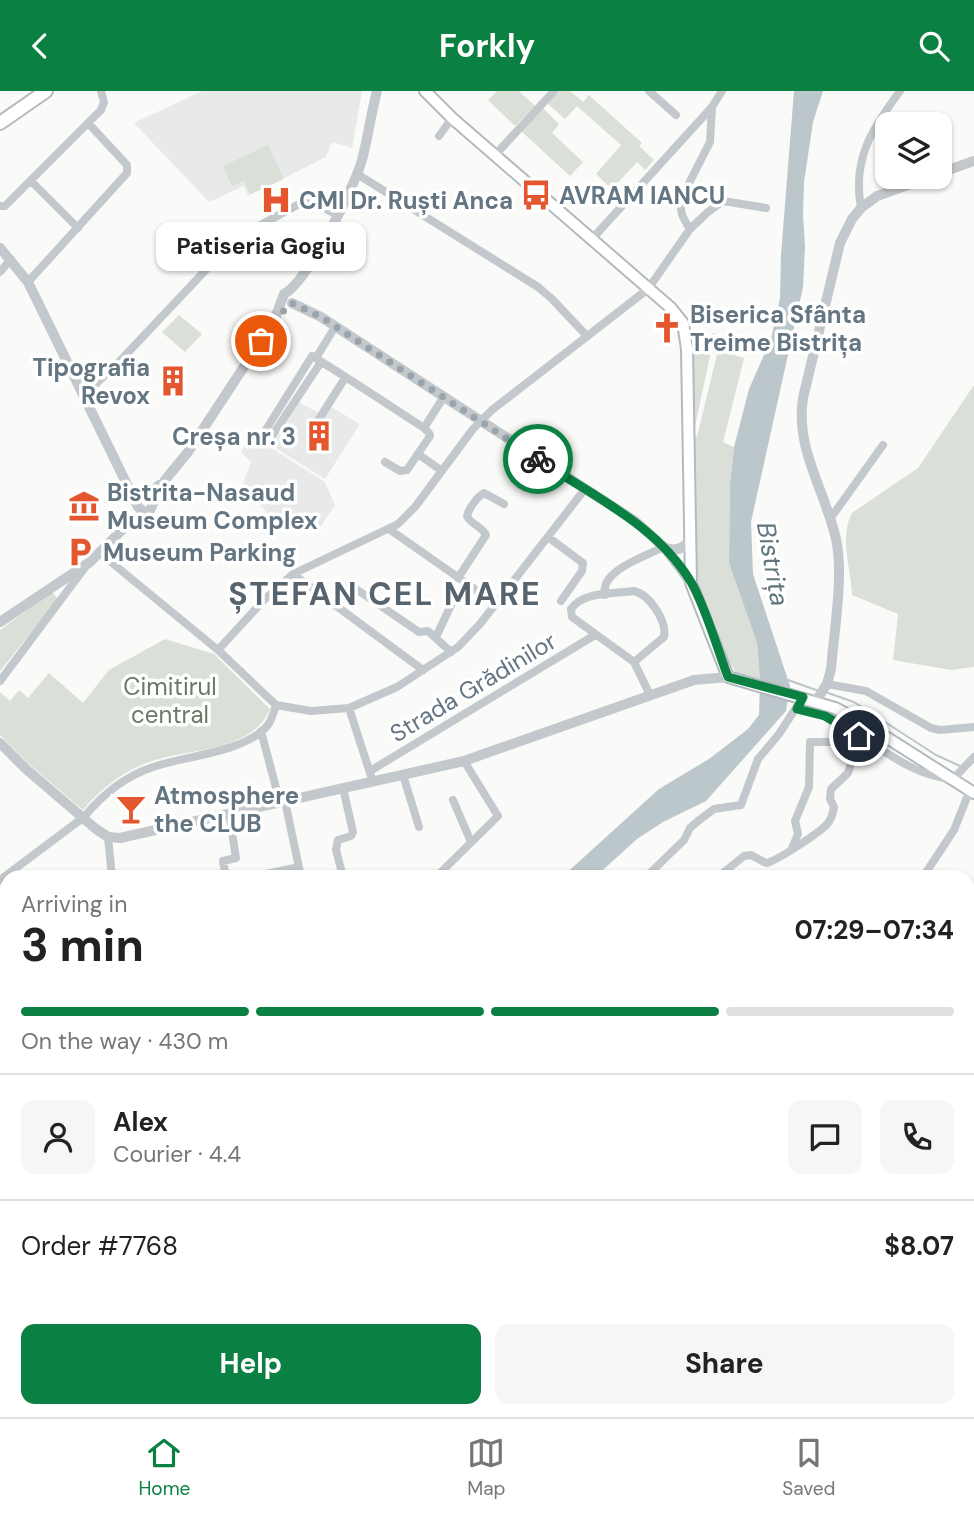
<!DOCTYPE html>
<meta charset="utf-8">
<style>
:root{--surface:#fff;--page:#f6f6f6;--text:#222;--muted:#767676;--line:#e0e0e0;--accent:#0b8043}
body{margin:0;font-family:"DM Sans",sans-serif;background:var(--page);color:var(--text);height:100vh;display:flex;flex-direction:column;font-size:26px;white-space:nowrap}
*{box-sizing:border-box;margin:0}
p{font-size:23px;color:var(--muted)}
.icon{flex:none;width:38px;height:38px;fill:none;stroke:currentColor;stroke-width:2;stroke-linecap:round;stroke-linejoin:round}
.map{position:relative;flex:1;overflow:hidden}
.sheet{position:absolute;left:0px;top:779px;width:975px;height:548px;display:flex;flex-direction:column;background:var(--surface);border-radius:21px 21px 0 0;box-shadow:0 2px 5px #0004}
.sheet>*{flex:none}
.buttons{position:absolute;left:875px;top:21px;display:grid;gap:14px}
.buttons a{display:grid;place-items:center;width:77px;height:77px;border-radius:14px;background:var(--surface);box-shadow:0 2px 5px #0004;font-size:35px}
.pin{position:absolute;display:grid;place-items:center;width:60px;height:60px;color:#fff;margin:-30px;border:4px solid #fff;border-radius:50%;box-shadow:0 2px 7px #0007}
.courier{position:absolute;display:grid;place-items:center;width:70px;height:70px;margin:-35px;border:5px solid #0b8043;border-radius:50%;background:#fff;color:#222;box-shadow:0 2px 9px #0007}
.bubble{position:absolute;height:49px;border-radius:14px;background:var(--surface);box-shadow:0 2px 5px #0004;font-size:23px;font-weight:700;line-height:49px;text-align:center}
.headline em{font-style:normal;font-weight:700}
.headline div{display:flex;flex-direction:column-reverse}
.headline{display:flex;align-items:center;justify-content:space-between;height:119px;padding:0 21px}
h1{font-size:46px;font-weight:700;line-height:52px}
.bar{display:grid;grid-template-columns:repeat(4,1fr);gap:10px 7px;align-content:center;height:84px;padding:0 21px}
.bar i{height:9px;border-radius:5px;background:var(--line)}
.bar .current{background:var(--accent)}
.bar p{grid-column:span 4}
.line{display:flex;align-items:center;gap:18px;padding:0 21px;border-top:2px solid var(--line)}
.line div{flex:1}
.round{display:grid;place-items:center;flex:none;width:74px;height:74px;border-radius:14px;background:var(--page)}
.button{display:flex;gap:14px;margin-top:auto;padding:14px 21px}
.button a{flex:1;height:80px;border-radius:14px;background:var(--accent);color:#fff;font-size:28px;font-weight:700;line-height:80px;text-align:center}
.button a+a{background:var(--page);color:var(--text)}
header{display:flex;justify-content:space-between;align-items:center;height:91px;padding:0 21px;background:var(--accent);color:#fff;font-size:32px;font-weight:700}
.tabs{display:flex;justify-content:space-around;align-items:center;height:98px;border-top:2px solid var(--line);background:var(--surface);font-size:19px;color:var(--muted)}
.tabs a{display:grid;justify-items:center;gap:4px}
.tabs .current{color:var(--accent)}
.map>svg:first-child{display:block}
.built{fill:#e8e9e9}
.green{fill:#dadfd7}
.water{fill:#bbc7cb}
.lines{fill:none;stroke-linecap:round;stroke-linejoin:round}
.stream{stroke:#bbc7cb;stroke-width:2}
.secondary-casing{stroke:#b3babf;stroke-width:14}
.primary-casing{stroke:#b5babe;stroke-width:16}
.minor{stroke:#c3c8cc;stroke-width:8}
.tertiary{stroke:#c3c8cc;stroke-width:10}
.secondary{stroke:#fff;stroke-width:10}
.primary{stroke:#fff;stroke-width:12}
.done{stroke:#99a4ac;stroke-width:7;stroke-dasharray:0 12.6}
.route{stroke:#0b8043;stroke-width:9}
.labels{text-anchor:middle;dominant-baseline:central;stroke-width:7;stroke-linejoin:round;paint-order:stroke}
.poi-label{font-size:24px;font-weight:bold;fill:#657683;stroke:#fff;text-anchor:start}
.park-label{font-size:24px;fill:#687a64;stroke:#fff}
.street-label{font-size:24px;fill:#657683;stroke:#fff}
.water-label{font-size:26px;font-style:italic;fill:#60757c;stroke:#fff}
.district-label{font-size:32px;font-weight:bold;letter-spacing:2px;fill:#57646e;stroke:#fff}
</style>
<header><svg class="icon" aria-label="back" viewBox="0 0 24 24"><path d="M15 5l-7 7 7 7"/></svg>Forkly<svg class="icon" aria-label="search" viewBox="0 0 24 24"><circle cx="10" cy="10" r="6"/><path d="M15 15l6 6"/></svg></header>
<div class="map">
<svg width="974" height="1326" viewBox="0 0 974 1326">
<rect width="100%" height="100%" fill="#fafaf8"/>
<path class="built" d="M202,0h160l-10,57 -20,-6 -6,15 -78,39 -4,-10 -35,16 -75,-79z
M298,311l27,14 6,-9 29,17 -35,55 -53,-33z
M251,344l74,47 10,23 -18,27 -40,-7 -34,-41 8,-22 -10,-10z"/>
<path class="green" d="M497,0h22l16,15 -20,20 -27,-26z
M559,0h11l13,11 6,-7 53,48 -3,3 15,14 -9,10 -8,-8 -25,27 -16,-15 25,-29 -44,-39 -12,13 -18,-16z
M542,16l17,17 -7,9 31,29 -13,14 -49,-45z
M268,54l16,34 -34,15 -6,-13 -12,5 -9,-20z
M179,224l23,19 -17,18 -23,-20z
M715,241l-22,104 4,1 21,-87 26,8 -21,84 11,5 -4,37 -1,79 28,80 3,37 -23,-6c-18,-27 -36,-72 -41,-105l-6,-220z
M974,294v282l-23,3 -58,-10 5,-46 -46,-19c-1,-28 -13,-56 0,-82l66,-45z
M52,501l6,7 -58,72v-41z
M165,548l49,15 56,55c-19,44 -82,39 -121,53 -25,9 -49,27 -66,48l-54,-46 -29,-29v-43l10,9 9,-11 9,8 21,-25 34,30 26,-33z
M0,891l7,10v86l-7,6z
M974,900v284l-6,-1v-280z
M7,994v174l-7,6v-174z
M7,1264v56h351l-2,6h-356v-53z
M767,1320h133l4,6h-142z"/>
<path class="water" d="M794,0h29l-10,31 -9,60 -1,33 2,31 -2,41 -52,235 2,52 37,112 -4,25 -80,90 -43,21 -26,17 -42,38h-33l97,-88 50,-30 39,-30 11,-14 1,-35 -3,-37 -28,-80 1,-79 4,-37 15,-58 22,-50 9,-41 1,-43z"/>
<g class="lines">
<path class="stream" d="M788,589l31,11
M828,602l26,9 82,53 24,11"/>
<g class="secondary-casing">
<path id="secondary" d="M425,0l27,27 219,190 12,15 4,26 4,234 37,94 107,31 32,17 107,68"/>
</g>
<g class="primary-casing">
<path id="primary" d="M0,32l46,-32"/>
</g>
<path class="minor" d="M649,0l27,24
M439,45l13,-18
M495,64l59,-64
M357,83l181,113 13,11 36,38
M31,90l47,47
M0,115h5l96,-96 3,-8 -3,-11
M861,117c-9,-49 11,-79 39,-117
M690,138c-8,-12 -11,-18 -8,-32l28,-55 2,-35
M591,149l121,-133 10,-16
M0,181l11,-13
M28,191l99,-109v-8l-39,-42
M316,267l19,-31
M321,271l-51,77 -3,1 -5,-4 50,-80c38,23 75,48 112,72l5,5 1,3 -23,34 -7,1 -15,-9
M84,304l35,-33 116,-123 66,-36 16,1 20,11
M319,328l26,-41
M424,337l19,-30
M418,363l24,17
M830,428l53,-74
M389,438l107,75
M548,446l35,26 -1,8 -21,30
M100,462l118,97 58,55 35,6 38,-3 48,-21 61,-40 22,-23 105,-135
M293,483l130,96
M458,487l28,-43c-4,-9 -15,-10 -19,-19 2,-8 10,-19 17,-23l20,11
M605,504c-6,-24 41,-39 59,-48
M333,511l10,-13 10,-2 66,45 9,-1 23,21
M436,546l16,-34
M218,559l46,-50 29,-26 105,-50 17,-17 58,-78 19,-19 156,-121 42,-60 18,-17 15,-11 43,7
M634,571l30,-25c3,-16 -14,-42 -30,-46 -20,3 -51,0 -63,18l1,8 62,45 16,33
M0,590l86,-115
M827,593l39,7 65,37 9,2 34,-3
M349,617l22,68
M797,618c12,2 25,5 36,10 38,20 76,58 120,60l21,-22
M261,640l19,72
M370,680l225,-136
M403,684l16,52
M453,709l18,42
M285,710l16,76
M108,746l4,40
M792,757l6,-14 -3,-13 14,-34 1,-45h48
M226,786l-3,-16 13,-3 -7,-45
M252,786l47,-10
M343,786l-7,-27 2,-10 13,-4 2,-4 -10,-44
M436,786l62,-61 -34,-55
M646,786l38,-37 6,-12 8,-7 16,-12 27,-4 17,-46 21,-25 24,-37
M718,786l26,-21 7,-1 15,8c9,-1 55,-31 62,-40 4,-5 5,-10 6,-16l-4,-8 1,-10 17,-16 12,-38
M923,786l31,-47 16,-40
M0,789l84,-63c18,-22 42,-41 69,-50 31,-11 94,-15 115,-42 4,-6 6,-13 8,-20
M0,995l7,-6
M598,1326l5,-6"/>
<path class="tertiary" d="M940,82l34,-12
M0,157l28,34 110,225 6,5
M292,212l29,14 314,204 29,26 27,36
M145,406l14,-12
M664,456c11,5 20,3 26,-8
M0,531l90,-60 39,-39 21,-13 15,-30 23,-28 86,-131 10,-27c24,-13 70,-106 78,-134 6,-23 9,-46 15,-69
M816,610l11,-17 4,-15c3,-38 13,-94 5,-130 -11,-49 -41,-90 -33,-141l37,-155 12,-24 9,-11 16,-12 53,-19
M0,652l26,26 70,60 12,8 12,1 344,-77 230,-81 34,-3"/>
<use href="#secondary" class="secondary"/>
<use href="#primary" class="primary"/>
</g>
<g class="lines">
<path class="done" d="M261,250l14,-22 17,-16 29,14 217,142"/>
<path class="route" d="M538,368c54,37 118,65 153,123 15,26 26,66 37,95l75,20 -6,12 28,7 34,20"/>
</g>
<defs>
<g id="bus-bare" transform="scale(2.415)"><path d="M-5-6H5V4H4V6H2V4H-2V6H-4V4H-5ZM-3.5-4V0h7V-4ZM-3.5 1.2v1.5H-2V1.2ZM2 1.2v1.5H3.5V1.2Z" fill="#e4572e" stroke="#fff" stroke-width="2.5" paint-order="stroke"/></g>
<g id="hospital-bare" transform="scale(2.415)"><path d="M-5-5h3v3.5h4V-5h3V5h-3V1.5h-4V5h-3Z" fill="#e4572e" stroke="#fff" stroke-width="2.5" paint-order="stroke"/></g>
<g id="church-bare" transform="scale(2.415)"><path d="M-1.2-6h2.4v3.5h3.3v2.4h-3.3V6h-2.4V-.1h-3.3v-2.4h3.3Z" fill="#e4572e" stroke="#fff" stroke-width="2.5" paint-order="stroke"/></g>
<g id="building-bare" transform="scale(2.415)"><path d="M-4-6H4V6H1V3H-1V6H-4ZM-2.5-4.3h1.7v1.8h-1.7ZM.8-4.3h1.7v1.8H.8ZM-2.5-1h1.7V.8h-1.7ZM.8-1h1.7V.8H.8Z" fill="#e4572e" stroke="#fff" stroke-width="2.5" paint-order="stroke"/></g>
<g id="museum-bare" transform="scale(2.415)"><path d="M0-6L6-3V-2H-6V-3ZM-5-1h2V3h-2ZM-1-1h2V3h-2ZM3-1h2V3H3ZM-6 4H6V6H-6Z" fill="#e4572e" stroke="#fff" stroke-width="2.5" paint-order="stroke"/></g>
<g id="parking-bare" transform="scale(2.415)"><path d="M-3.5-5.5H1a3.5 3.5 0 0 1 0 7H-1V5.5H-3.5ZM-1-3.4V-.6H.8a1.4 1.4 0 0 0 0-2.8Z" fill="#e4572e" stroke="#fff" stroke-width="2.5" paint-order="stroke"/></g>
<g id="bar-bare" transform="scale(2.415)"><path d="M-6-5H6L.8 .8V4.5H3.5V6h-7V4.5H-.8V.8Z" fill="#e4572e" stroke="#fff" stroke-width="2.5" paint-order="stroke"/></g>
</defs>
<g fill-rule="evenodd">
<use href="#bus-bare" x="536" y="104"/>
<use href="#hospital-bare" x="276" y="109"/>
<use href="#church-bare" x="667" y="237"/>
<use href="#building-bare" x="173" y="290"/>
<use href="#building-bare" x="319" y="345"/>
<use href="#museum-bare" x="84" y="415"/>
<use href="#parking-bare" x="80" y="461"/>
<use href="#bar-bare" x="131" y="718"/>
</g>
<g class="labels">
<g class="poi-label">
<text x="559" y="104">AVRAM IANCU</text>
<text x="299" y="109">CMI Dr. Ruști Anca</text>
<text x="690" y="223">Biserica Sfânta<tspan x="690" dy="28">Treime Bistrița</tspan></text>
<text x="150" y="276" text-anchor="end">Tipografia<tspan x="150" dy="28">Revox</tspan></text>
<text x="296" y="345" text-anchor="end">Creșa nr. 3</text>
<text x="107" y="401">Bistrita-Nasaud<tspan x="107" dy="28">Museum Complex</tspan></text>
<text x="103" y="461">Museum Parking</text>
<text x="154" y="704">Atmosphere<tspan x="154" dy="28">the CLUB</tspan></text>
</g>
<g class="park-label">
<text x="170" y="595">Cimitirul<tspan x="170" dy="28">central</tspan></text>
</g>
<g class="street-label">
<text transform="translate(473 596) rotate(-31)">Strada Grădinilor</text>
</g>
<g class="water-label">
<text transform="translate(773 473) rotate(80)">Bistrița</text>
</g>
<g class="district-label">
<text x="385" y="503">ȘTEFAN CEL MARE</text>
</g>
</g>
</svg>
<div class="buttons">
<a><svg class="icon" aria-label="layers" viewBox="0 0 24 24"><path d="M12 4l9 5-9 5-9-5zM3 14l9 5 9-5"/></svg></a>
</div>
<div class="pin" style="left:261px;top:250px;background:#ea580c"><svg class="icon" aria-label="bag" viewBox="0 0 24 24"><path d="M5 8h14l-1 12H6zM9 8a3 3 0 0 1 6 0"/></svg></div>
<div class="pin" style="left:859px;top:645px;background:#1f2937"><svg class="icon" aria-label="home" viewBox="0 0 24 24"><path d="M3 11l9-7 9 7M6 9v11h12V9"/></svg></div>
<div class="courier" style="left:538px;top:368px"><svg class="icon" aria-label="bike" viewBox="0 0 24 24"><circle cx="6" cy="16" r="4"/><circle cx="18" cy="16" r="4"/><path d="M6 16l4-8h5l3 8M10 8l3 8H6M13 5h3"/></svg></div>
<div class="bubble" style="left:156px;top:131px;width:210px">Patiseria Gogiu</div>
<section class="sheet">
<div class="headline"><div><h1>3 min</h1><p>Arriving in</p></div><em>07:29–07:34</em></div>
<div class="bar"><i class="current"></i><i class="current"></i><i class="current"></i><i></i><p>On the way · 430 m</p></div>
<div class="line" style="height:126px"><a class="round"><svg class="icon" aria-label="person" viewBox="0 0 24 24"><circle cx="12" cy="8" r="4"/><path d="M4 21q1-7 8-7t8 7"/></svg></a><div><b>Alex</b><p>Courier · 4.4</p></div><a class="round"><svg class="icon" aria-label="chat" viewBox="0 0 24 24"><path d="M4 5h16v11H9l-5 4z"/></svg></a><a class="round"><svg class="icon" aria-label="phone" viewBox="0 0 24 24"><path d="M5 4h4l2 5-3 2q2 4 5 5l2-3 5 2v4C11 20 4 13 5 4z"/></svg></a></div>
<div class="line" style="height:91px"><div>Order #7768</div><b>$8.07</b></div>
<div class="button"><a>Help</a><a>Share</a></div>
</section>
</div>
<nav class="tabs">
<a class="current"><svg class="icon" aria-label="home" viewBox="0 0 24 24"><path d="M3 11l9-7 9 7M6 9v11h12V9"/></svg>Home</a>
<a><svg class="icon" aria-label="map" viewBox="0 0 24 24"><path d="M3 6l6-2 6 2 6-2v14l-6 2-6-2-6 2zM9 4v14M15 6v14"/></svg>Map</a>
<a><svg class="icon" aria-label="saved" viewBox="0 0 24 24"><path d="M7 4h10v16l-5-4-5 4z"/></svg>Saved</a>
</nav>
